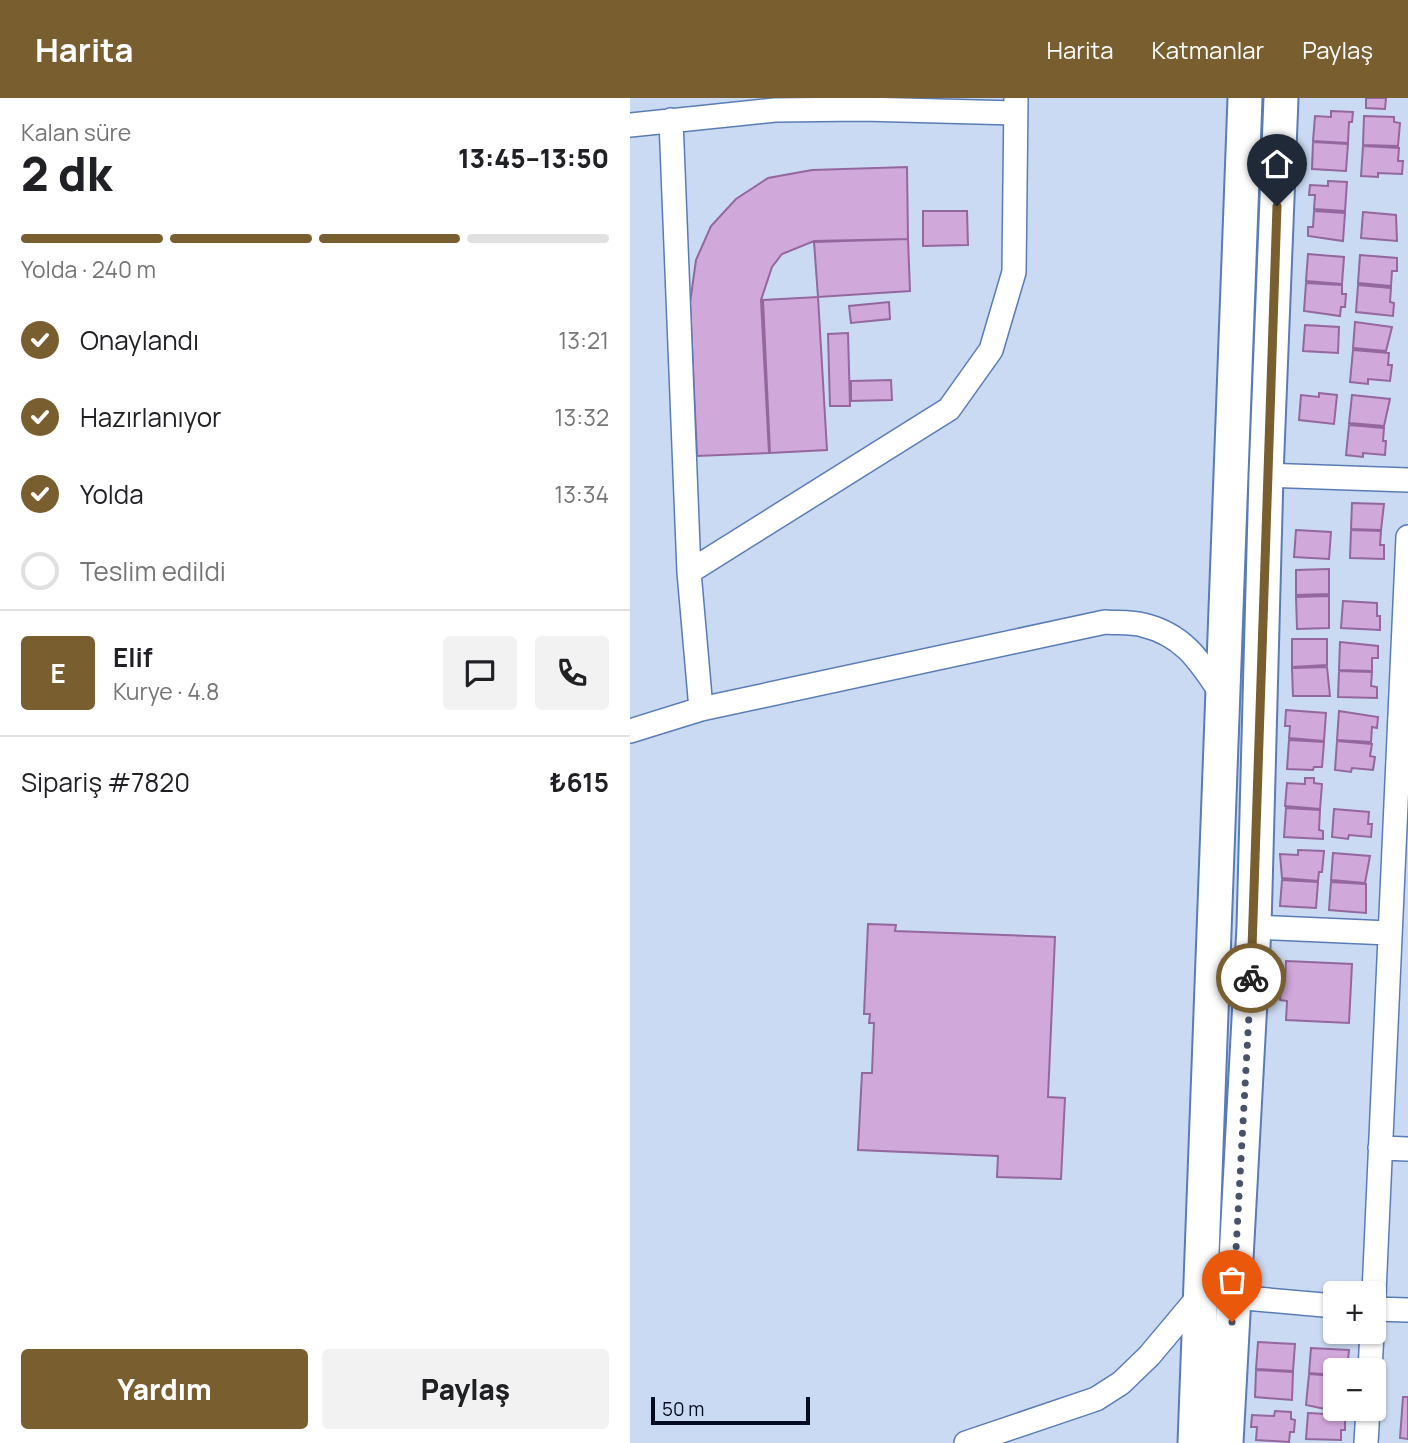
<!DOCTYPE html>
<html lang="tr">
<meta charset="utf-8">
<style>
:root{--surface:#fff;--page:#f2f2f2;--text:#202124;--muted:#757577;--line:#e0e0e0;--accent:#795f30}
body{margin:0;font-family:Manrope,sans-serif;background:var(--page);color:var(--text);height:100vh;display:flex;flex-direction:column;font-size:26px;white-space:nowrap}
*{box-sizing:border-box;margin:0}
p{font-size:23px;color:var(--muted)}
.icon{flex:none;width:38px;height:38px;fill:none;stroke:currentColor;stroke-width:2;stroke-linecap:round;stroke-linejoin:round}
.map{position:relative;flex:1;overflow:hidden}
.side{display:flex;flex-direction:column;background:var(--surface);width:630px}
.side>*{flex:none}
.controls{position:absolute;left:693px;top:1183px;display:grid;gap:14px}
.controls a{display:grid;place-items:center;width:63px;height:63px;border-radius:7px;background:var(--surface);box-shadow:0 2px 5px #0004;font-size:35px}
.scale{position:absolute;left:21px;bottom:18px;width:159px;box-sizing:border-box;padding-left:7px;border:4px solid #020b20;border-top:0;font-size:19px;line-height:24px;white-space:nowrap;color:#020b20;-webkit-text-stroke:5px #cbdaf3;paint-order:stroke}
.pin{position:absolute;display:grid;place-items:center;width:60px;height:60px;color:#fff;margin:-72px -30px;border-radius:50% 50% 50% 0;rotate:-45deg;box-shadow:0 0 7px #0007}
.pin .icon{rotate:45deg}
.courier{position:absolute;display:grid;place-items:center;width:70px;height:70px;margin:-35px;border:5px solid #795f30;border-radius:50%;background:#fff;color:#222;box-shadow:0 2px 9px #0007}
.head em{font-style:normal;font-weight:800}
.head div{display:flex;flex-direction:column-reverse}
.head{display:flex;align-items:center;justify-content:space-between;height:119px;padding:0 21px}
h1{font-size:46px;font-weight:800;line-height:52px}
.bar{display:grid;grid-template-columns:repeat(4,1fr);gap:10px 7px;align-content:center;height:84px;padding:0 21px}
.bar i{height:9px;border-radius:5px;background:var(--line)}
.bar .current{background:var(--accent)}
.bar p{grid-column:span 4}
.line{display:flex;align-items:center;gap:18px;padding:0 21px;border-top:2px solid var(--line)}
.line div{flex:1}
.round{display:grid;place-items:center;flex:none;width:74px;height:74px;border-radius:7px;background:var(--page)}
ol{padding:0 21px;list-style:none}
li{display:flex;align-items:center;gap:21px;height:77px}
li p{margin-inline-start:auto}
li .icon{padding:7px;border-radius:50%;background:var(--accent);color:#fff;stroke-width:4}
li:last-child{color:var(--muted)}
li i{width:38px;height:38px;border:4px solid var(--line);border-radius:50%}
.action{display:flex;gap:14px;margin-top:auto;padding:14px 21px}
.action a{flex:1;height:80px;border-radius:7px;background:var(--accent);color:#fff;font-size:28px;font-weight:800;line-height:80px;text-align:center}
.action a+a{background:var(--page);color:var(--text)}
header{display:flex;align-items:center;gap:42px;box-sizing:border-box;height:98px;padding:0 35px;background:var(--accent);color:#fff}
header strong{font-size:33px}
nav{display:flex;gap:38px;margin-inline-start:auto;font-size:24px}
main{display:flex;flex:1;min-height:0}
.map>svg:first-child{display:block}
.building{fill:#d0a8d9;stroke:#94679e;stroke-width:2}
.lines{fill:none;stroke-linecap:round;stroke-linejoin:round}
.street-casing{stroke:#5a7cb5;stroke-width:26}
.secondary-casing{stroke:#5a7cb5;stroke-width:37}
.street{stroke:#fff;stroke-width:23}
.secondary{stroke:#fff;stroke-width:33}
.done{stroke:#48536a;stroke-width:7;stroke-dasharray:0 12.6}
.route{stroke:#795f30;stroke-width:9}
</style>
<header>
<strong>Harita</strong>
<nav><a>Harita</a><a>Katmanlar</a><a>Paylaş</a></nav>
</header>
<main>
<section class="side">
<div class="head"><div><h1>2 dk</h1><p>Kalan süre</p></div><em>13:45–13:50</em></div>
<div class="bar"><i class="current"></i><i class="current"></i><i class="current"></i><i></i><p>Yolda · 240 m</p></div>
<ol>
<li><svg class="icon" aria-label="check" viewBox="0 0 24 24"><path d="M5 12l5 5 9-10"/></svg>Onaylandı<p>13:21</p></li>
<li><svg class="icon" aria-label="check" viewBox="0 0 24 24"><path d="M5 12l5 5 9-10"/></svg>Hazırlanıyor<p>13:32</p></li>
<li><svg class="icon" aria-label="check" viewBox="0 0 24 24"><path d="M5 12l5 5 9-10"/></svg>Yolda<p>13:34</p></li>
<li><i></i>Teslim edildi</li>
</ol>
<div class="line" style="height:126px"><b class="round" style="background:var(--accent);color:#fff">E</b><div><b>Elif</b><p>Kurye · 4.8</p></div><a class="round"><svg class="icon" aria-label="chat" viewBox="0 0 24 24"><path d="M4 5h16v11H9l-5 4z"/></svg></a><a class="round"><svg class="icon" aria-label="phone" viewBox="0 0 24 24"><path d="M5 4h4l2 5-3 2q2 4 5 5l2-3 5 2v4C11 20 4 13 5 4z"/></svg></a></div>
<div class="line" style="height:91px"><div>Sipariş #7820</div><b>₺615</b></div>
<div class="action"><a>Yardım</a><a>Paylaş</a></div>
</section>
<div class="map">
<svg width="778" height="1345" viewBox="0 0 778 1345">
<rect width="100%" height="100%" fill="#cbdaf3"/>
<path class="building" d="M736,0h20l-1,11 -19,-1z
M701,13l22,1 -1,10h-3l-1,21 -35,-2 2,-25 16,1z
M734,18l30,1v5l6,1 -2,23 -35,-1z
M683,44l35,2 -2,27 -34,-2z
M733,48l36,2 -1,13h5l-1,13 -24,-1v4l-17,-1z
M277,69l1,72 -94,2 -32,13 -10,13 -11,33 8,153 -72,3 -7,-153 6,-43 15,-34 25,-27 32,-21 44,-8z
M698,83l19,1 -2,29 -31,-2 1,-14h-6l1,-10 18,1z
M293,113h44l1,34 -45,1z
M684,113l31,2 -2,28 -35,-5v-9h5z
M733,114l33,3 1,26 -36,-3z
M278,141l2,52 -92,6 -4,-55z
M678,156l36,3 -2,27 -36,-3z
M730,157l37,3v13h-5l-1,15 -33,-3z
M676,185l36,2v9h4l-1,13h-4l-1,9 -36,-5z
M728,187l33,3 -1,14 4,1 -1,13 -37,-4z
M188,199l9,153 -57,3 -7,-153z
M259,204l1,17 -39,4 -2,-17z
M725,224l37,5 -6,24 -33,-3z
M675,227l34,2 -1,26 -35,-2z
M218,235l2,73h-20l-2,-72z
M723,252l36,3 -1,12h4l-2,16 -22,-2v5l-18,-2z
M261,282l1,20 -41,1v-20z
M689,295l18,2 -3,29 -35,-4 2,-25 18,2z
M722,297l38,4 -6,27 -35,-3z
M719,327l35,3 -1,13h3l-1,14 -22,-2v4l-17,-2z
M722,405l32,1 -3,26 -30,-1z
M666,432l35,2 -2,27 -35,-2z
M721,432l30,1 -1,14h4v14l-34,-1z
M699,471v25l-33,1v-25z
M699,498v32l-32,1 -1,-32z
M713,503l34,2v13h3v14l-39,-2z
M662,541h35v26l-35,2z
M710,544l38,4v12h-6v13l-33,-1z
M697,569l3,29h-37l-1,-28z
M709,573l33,1 -1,14 6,1v11l-39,-1z
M656,612l40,3 -2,28 -35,-3 1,-12h-5z
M709,613l39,6 -1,11 -5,-1 -1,15 -34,-2z
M659,642l35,2 -2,25h-8l-1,3 -26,-1z
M707,643l35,3 -2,12 5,1 -2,13 -21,-2 -1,4 -16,-2z
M675,680h9v5l8,1 -2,25 -35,-3 2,-23 18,1z
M656,710l34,2 -1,20 4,1v8l-39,-2z
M704,711l35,3 -1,12h4l-1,13 -22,-2 -1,4 -16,-2z
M668,752l26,1 -2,21h-3l-1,9 -36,-3 -2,-24 18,1z
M703,755l37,3 -5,27 -34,-3z
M652,782l36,2 -2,26 -36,-2z
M701,784l35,2v29l-37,-3z
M238,826l28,1 -1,6 160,6 -7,160 17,1 -4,81 -64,-2 1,-21 -140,-6 4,-77h10l2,-50h-5l1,-9h-6z
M656,863l66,3 -3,59 -63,-3 1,-19 -7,-1 2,-20h3z
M628,1244l37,2 -2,27 -37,-2z
M681,1250l38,2 -1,10h-4v10h-9v5l-26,-2z
M626,1272l37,2 -1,28 -37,-3z
M679,1276l26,2v28h-4l-1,6 -24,-5z
M773,1299h5v42l-8,-1z
M645,1313l16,1v7l4,1 -1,12h-4l-1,10 -33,-2 1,-13h-6l1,-12 22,1z
M678,1315l37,2v15h-4v10l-35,-1z"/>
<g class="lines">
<g class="street-casing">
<path id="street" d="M41,22l18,452 12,137
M0,27l145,-15 88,-1 152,4
M636,377l142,5
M59,474l260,-163 42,-59 23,-78 2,-174
M0,633l71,-22 404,-87c12,1 27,0 38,3 42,10 58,38 80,71
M624,829l135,6
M750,1050l28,1
M744,1195l34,-756
M744,1211l34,1
M740,1272l2,-38
M336,1345l130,-44 25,-16 28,-27 52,-62 134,12
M736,1345l2,-34"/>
</g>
<g class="secondary-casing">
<path id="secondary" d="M565,1345l50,-1345
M596,1345l28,-516 12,-452 15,-377"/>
</g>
<use href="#street" class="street"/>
<use href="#secondary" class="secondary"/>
</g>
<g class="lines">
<path class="done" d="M602,1224l19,-344"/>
<path class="route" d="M621,880l26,-772"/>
</g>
</svg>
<div class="controls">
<a>+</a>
<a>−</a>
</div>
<div class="scale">50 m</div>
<div class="pin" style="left:602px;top:1224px;background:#ea580c"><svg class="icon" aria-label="bag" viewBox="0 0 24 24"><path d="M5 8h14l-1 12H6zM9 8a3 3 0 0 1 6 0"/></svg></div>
<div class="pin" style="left:647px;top:108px;background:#1f2937"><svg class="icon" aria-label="home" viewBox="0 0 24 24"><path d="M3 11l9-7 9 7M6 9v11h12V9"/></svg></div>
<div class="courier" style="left:621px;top:880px"><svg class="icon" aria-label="bike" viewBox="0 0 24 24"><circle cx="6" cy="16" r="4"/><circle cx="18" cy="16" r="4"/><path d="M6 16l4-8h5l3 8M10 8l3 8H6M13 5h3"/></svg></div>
</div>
</main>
